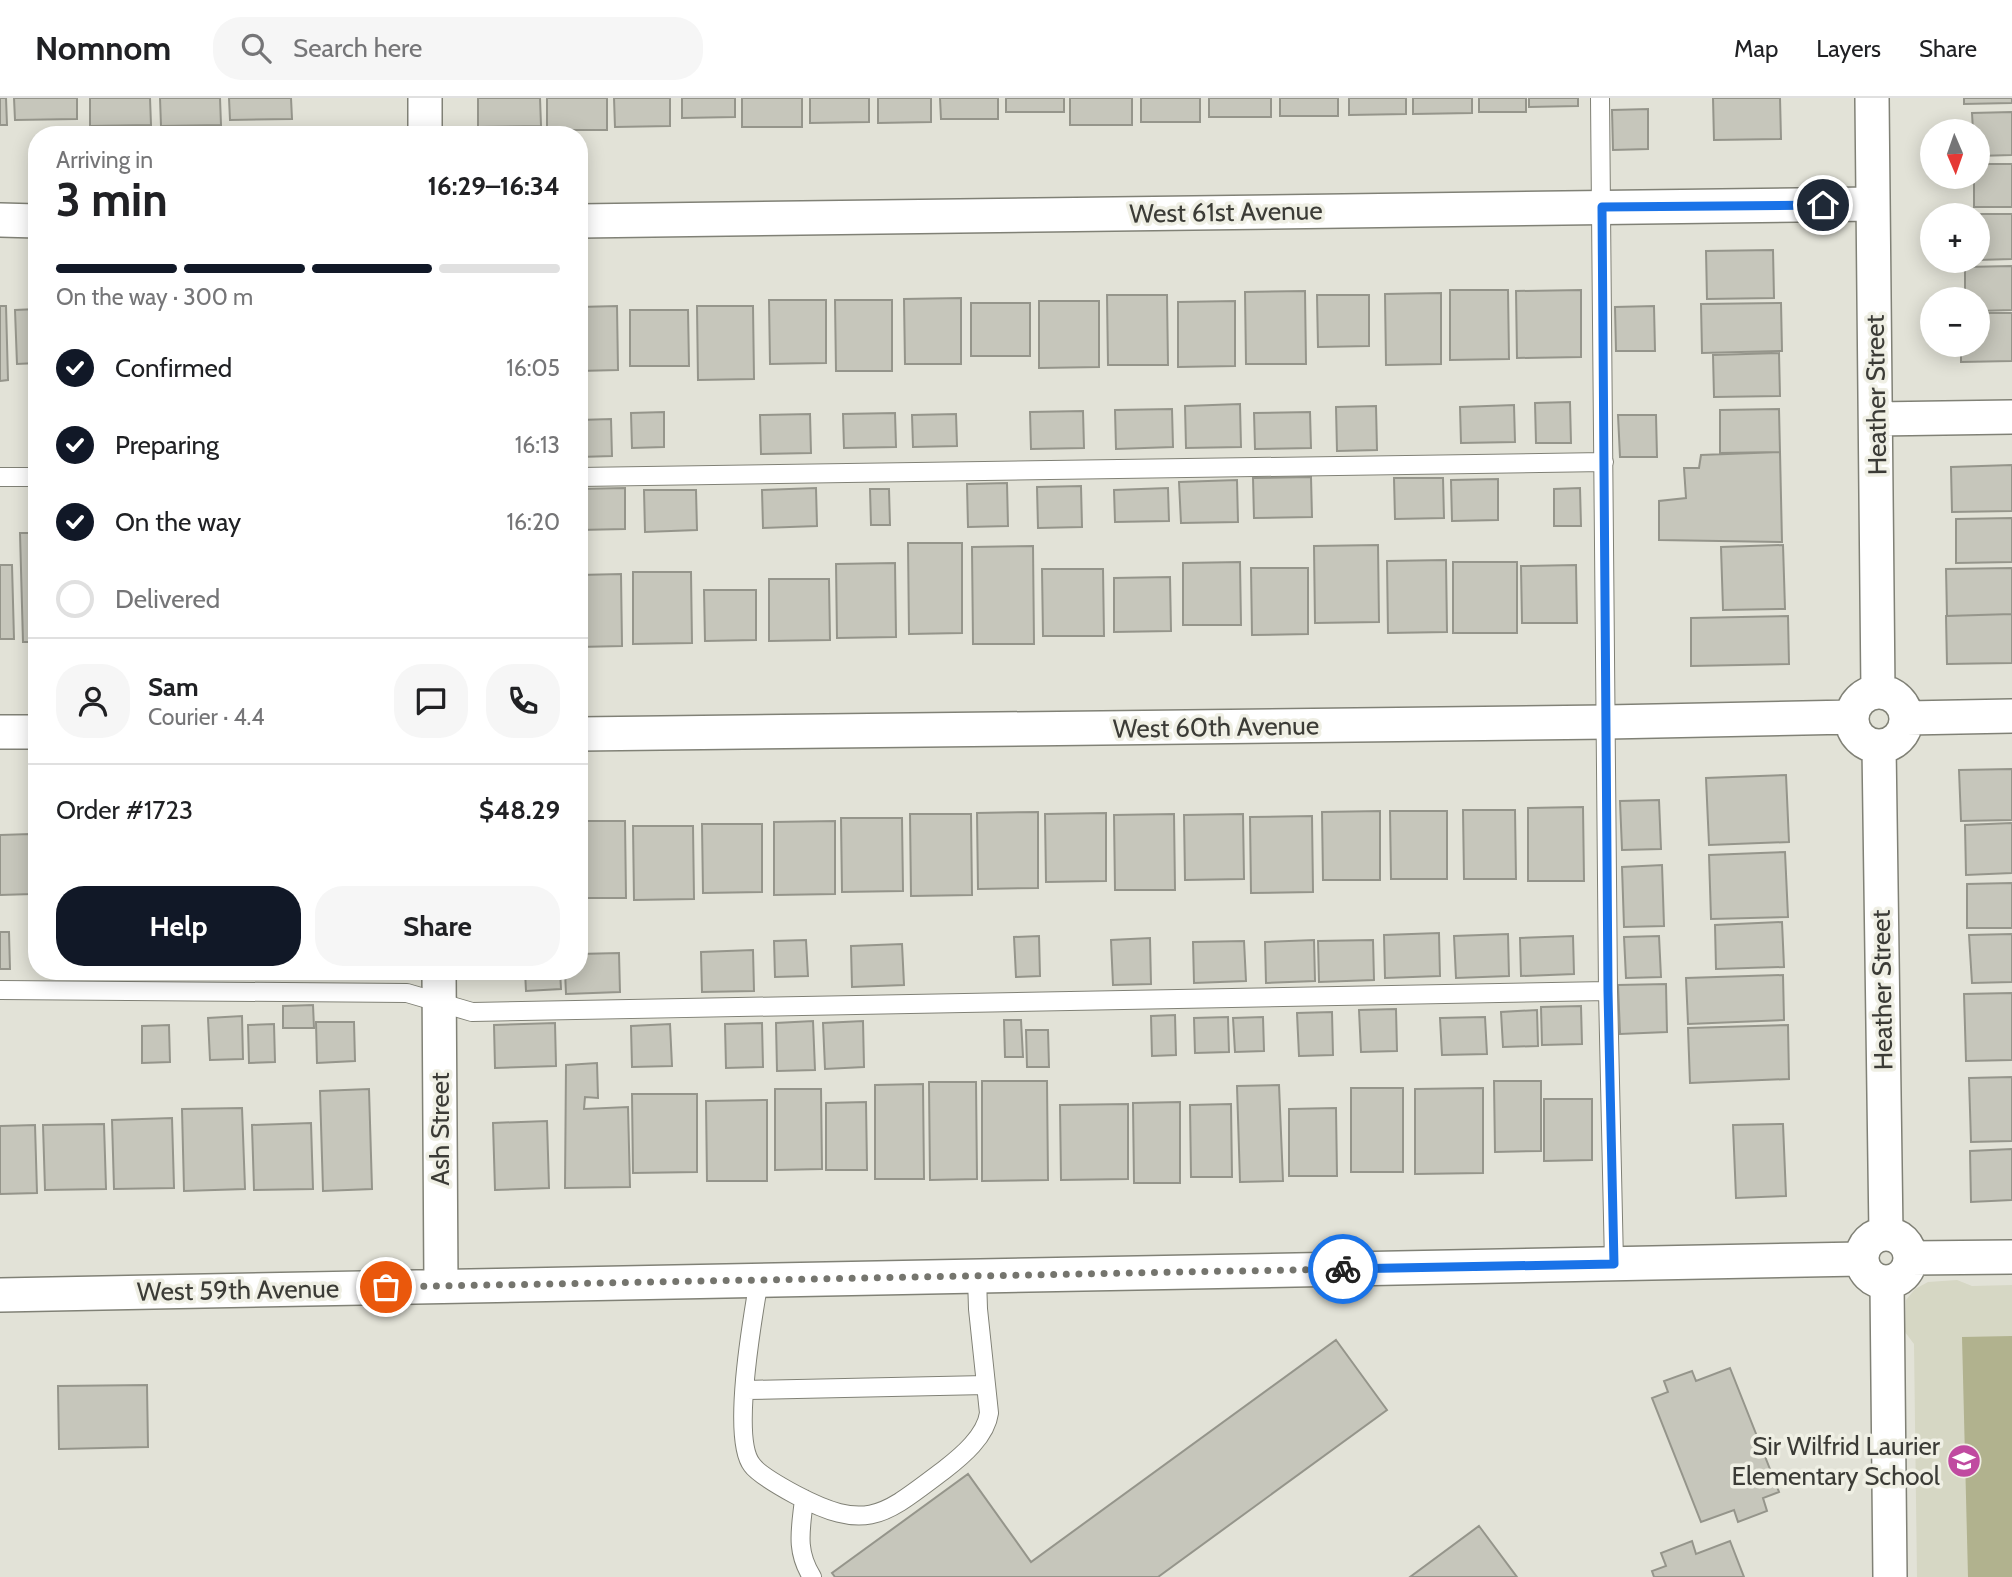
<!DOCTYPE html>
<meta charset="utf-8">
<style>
:root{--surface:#fff;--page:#f6f6f6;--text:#202124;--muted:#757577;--line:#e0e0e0;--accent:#111827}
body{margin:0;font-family:Cabin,sans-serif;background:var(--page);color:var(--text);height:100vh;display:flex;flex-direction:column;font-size:26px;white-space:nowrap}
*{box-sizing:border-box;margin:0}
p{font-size:23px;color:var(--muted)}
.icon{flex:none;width:38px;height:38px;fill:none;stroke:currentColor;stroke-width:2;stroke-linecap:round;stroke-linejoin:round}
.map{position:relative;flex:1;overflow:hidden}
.sheet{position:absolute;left:28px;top:28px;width:560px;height:854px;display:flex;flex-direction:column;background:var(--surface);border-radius:28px;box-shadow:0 4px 18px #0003}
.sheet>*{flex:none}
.needle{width:46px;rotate:178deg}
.controls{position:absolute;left:1920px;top:21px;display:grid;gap:14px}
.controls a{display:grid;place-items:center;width:70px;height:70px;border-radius:50%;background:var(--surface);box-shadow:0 4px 18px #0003;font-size:35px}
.pin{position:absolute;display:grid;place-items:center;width:60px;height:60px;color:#fff;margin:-30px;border:4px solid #fff;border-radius:50%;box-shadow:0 2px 7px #0007}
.courier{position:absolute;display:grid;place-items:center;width:70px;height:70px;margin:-35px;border:5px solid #1a73e8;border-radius:50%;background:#fff;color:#222;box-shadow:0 2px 9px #0007}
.headline em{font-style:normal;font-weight:700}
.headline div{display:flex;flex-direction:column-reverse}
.headline{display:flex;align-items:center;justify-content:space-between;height:119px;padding:0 28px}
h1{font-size:46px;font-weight:700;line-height:52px}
.bar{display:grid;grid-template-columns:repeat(4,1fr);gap:10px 7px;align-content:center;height:84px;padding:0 28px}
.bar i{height:9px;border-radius:5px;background:var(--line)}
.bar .on{background:var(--accent)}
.bar p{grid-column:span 4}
.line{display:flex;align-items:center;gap:18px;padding:0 28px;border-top:2px solid var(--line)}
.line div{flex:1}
.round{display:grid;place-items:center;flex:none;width:74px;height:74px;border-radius:28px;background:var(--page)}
ol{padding:0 28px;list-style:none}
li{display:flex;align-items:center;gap:21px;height:77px}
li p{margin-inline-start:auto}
li .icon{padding:7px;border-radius:50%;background:var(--accent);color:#fff;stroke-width:4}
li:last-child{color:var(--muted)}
li i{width:38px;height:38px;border:4px solid var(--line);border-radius:50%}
.cta{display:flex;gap:14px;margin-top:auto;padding:14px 28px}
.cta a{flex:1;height:80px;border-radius:28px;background:var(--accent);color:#fff;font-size:28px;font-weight:700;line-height:80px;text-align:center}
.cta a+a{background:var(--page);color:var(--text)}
header{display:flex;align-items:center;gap:42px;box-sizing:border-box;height:98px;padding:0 35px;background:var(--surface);border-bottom:2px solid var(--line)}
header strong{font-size:33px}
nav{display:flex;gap:38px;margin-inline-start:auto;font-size:24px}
.search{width:490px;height:63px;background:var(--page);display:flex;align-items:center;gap:18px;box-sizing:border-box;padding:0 24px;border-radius:28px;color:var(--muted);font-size:26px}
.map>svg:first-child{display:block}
.built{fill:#d6d7c4}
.green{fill:#b1b28e}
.building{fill:#c6c6bb;stroke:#95958b;stroke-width:2}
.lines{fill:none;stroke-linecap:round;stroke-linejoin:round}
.service-casing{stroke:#808176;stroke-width:20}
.minor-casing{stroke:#808176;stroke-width:36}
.service{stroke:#fff;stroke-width:18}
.minor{stroke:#fff;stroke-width:33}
.done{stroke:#75756e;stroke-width:7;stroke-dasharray:0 12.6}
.route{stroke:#1a73e8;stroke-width:9}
.labels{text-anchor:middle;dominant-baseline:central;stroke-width:7;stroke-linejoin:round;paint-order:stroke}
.street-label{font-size:26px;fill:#3b3b36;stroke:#efefe4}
.poi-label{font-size:26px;fill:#3b3b36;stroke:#efefe4;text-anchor:end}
</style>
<header>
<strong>Nomnom</strong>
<div class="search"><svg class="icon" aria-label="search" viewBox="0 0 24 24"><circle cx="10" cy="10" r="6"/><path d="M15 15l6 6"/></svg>Search here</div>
<nav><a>Map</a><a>Layers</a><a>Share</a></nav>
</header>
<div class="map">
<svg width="2012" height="1479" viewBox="0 0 2012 1479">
<rect width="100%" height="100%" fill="#e2e2d7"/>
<path class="built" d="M1957,1182l15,6 40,-1v292h-95l-3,-233 -9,-12 1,-32 9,-11 13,-7z"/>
<path class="green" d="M2012,1238v241h-44l-6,-240z"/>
<path class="building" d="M0,0h6l1,27h-7z
M14,0h63v21l-62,1z
M90,0h60l1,27 -61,1z
M160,0h60l1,27 -60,1z
M229,0h62l1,21 -62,1z
M478,0h62l1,28 -63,1z
M547,0h60v32h-60z
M614,0h56v28l-55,1z
M682,0h53v19l-53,1z
M742,0h60v29h-60z
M810,0h59v24l-59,1z
M878,0h53v24l-53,1z
M940,0h58v21h-57z
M1006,0h58v14h-58z
M1070,0h62v27h-62z
M1141,0h59v24h-59z
M1209,0h62v19h-62z
M1280,0h58v18h-58z
M1349,0h57v16l-57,1z
M1413,0h59v15l-59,1z
M1479,0h47v14h-47z
M1529,0h49v8l-49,1z
M1713,0h67l1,41 -67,1z
M1964,0h48v5l-48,1z
M1648,11v40l-35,1 -1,-40z
M2012,14v43l-34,1v-25h-5l-1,-18z
M1978,66h34v43h-38v-30h4z
M1965,116h47v45l-34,1v-45z
M1773,152l1,48 -67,1 -1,-48z
M2012,168v44l-34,1v-12h-13v-32z
M1450,192h58l1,69 -59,1z
M1581,192v67l-64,1 -1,-67z
M1305,193l1,73h-60l-1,-72z
M1441,195v71l-55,1 -1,-71z
M1107,197h60l1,70h-60z
M1317,197h52v51l-51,1z
M961,200v66h-56l-1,-65z
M769,202h57v63l-56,1z
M835,202h57v71h-56z
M1039,203h60v66l-60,1z
M1235,203v65l-57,1v-65z
M971,205h59v53h-59z
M1781,205l1,48 -80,2 -1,-49z
M0,208h6l2,74 -8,1z
M617,208l1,64 -39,1v-64z
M697,208h56l1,73 -56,1z
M1654,208l1,45h-39l-1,-44z
M37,211v54l-20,1 -2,-54z
M630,212h58l1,56h-59z
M1978,215h34v48l-51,1v-17h17z
M1779,255l1,43 -66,1 -1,-42z
M1570,304l1,41h-35l-1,-40z
M1240,306l1,43 -55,1 -1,-42z
M1514,307l1,37 -54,1 -1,-36z
M1376,308l1,44 -40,1 -1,-44z
M1172,311l1,38 -57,2 -1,-39z
M1779,311l1,43 -60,1v-43z
M1083,313l1,37 -53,1 -1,-37z
M664,314v35l-32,1 -1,-35z
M1310,314l1,36 -56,1 -1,-36z
M895,315l1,34 -52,1 -1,-34z
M810,316l1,39 -50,1 -1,-39z
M956,316l1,32 -44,1 -1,-32z
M1618,317h38l1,42h-37z
M611,321l1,37 -33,1v-37z
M1780,354l2,90 -123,-2v-39l27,-3 -2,-30h15l2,-13z
M2012,367v46l-60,1 -1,-45z
M1311,379l1,40 -58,1 -1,-40z
M1394,380h49l1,40 -49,1z
M1498,381v41l-46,1 -1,-41z
M1237,382l1,42 -57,1 -2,-41z
M1007,385l1,43 -40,1 -1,-43z
M1081,388l1,41 -44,1 -1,-41z
M625,390v41l-46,1v-41z
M816,390l1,38 -54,2 -1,-38z
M1168,390l1,33 -54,1 -1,-32z
M1580,390l1,38h-27v-37z
M870,391h19l1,36h-19z
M644,392h52l1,40 -52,2z
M2012,420v44l-56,1v-44z
M20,435h17v109h-14z
M908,445h54v90l-53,1z
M1378,447l1,77 -64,1 -1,-77z
M1783,447l2,64 -62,1 -2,-63z
M1033,448l1,98h-61l-1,-97z
M1446,462l1,72 -59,1 -1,-72z
M1240,464l1,63h-58v-62z
M1453,464h64v71h-64z
M895,465l1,74 -59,1 -1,-74z
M0,467h12l2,74h-14z
M1576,467l1,58h-55l-1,-57z
M1251,470h57v66l-56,1z
M2012,470v46l-65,2 -1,-47z
M1042,471h61l1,67h-61z
M633,474h58l1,71 -59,1z
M621,476l1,72 -43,1v-72z
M1170,479l1,54 -57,1v-54z
M769,481h60l1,61 -61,1z
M704,492h52v50l-51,1z
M2012,516v49l-65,1 -1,-48z
M1788,518l1,48 -98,2v-48z
M2012,671v51l-51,1 -2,-51z
M1786,677l3,67 -80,3 -3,-67z
M1659,702l2,49 -39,1 -2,-49z
M1583,709l1,74h-56v-73z
M1463,712h52l1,69h-52z
M1380,713v69h-57l-1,-68z
M1390,713h57v68h-56z
M1038,714v76l-60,1 -1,-76z
M1106,715v68l-60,1 -1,-68z
M910,716h61l1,81 -61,1z
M1174,716l1,76h-60l-1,-75z
M1243,716l1,65 -59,1 -1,-65z
M1312,718l1,76 -62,1 -1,-76z
M841,720h61l1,73 -61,1z
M579,723h46l1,77h-47z
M835,723v73l-61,1v-73z
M2012,725v50l-46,2 -1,-50z
M702,726h60v68l-59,1z
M633,728h60l1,73 -60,1z
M30,736l2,60 -32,1v-60z
M1785,754l3,65 -77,2 -2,-64z
M1662,767l2,61 -40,1 -2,-60z
M2012,785v45h-45v-44z
M1782,824l2,45 -68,2 -1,-44z
M0,834h9l1,37h-10z
M1439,835l1,43 -55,2 -1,-43z
M1508,836l1,42 -53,2 -2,-42z
M2012,836v48l-40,1 -3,-48z
M1039,838l1,40 -24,1 -2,-40z
M1573,838l1,38 -53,2 -1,-38z
M1659,838l2,41 -35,1 -2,-41z
M1150,840l1,46 -38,1 -2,-45z
M806,842l2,36 -33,1 -1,-36z
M1314,842l1,41 -49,2 -1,-41z
M1373,842l1,40 -55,2 -1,-41z
M1244,843l2,40 -52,2 -1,-41z
M902,846l2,41 -52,2 -1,-41z
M753,852l1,41 -52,1 -1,-40z
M619,855l1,39 -54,2 -1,-23h14v-17z
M245,873h58v3l-58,2z
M316,873h35v2l-35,1z
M525,873h35l1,18 -35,2z
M1783,877l1,45 -96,4 -2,-46z
M1666,886l1,48 -47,2 -2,-49z
M2012,895v67l-46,1 -2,-67z
M313,907l1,23h-31v-22z
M1581,908l1,38 -40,1 -1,-38z
M1396,911l1,42 -36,1 -2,-42z
M1537,912l1,36 -35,1 -2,-35z
M1332,914l1,43 -34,1 -2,-43z
M1175,917l1,40 -24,1 -1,-40z
M242,918l1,43 -33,1 -2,-42z
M1228,919l1,35 -34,1 -1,-35z
M1263,919l1,34 -29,1 -2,-34z
M1485,919l2,37 -45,1 -2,-37z
M1004,922h17l2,37h-18z
M813,923l2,49 -38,1 -1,-48z
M863,923l1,46 -39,2 -2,-46z
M316,924h38l1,39 -38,2z
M555,925l1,43 -61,2 -1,-43z
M762,925l1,44 -37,1 -1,-44z
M274,926l1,38 -26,1 -1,-38z
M670,926l2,42 -40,1 -1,-41z
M169,927l1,37 -28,1v-37z
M1788,927l1,54 -99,4 -2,-55z
M1026,932h22l1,37h-22z
M597,965l1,35 -13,-1 -1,12 44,-2 2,80 -65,1 1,-123z
M2012,979v64l-41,1 -2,-64z
M982,983h65l1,99 -66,1z
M1494,983h47v70l-46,1z
M929,984h47l1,97 -47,1z
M923,986l1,95h-49v-94z
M1279,987l4,96 -43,1 -3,-96z
M1351,990h52v84h-52z
M1483,990v85l-68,1v-85z
M369,991l3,100 -49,2 -3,-100z
M775,991h46l1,80 -47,1z
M632,996h65v78l-64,1z
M1544,1001h48v61l-48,1z
M767,1002v81h-60l-1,-80z
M866,1004l1,68h-41v-67z
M1180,1004v81h-46l-1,-80z
M1128,1006v75l-67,1 -1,-75z
M1231,1006l1,73h-41l-1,-72z
M242,1010l3,81 -61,2 -2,-82z
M1336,1010l1,68h-48v-67z
M172,1020l2,70 -60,1 -2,-69z
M547,1023l2,67 -54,2 -2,-67z
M311,1025l2,66 -59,1 -2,-65z
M104,1026l2,65 -61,1 -2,-65z
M1783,1026l3,72 -50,2 -3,-73z
M35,1027l2,68 -37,1v-68z
M2012,1051v51l-41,2 -1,-51z
M1336,1242l51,70 -229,167h-323l-3,-4 136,-99 63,88z
M1730,1270l49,124 -16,6 4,13 -29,11 -4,-12 -33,12 -49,-124 16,-6 -4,-11 28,-10 4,10z
M147,1287l1,62 -89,2 -1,-63z
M1479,1428l38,51h-107z
M1692,1443l4,13 34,-13 14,36h-90l-2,-6 14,-5 -5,-13z"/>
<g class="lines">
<g class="service-casing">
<path id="service" d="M1600,0l8,893 6,272
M0,379h37
M579,379l1025,-15
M0,892l407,3 65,19 1136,-21
M759,1182c-6,35 -28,159 -7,185 7,10 33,24 44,30 72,38 88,20 148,-25 18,-14 42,-34 45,-57l-11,-104 -1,-32
M746,1292l240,-5
M804,1401c-3,30 -9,51 8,78"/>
</g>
<g class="minor-casing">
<path id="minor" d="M425,0v37
M1872,0l6,594
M0,122l37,1
M579,123l1294,-17
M1876,321l136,-2
M1852 621a27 27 0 1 1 54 0a27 27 0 1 1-54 0Z
M1907,620l105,-2
M0,634h37
M579,636l1028,-12 245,-5
M1879,648l7,488
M439,873l2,315
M1862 1160a24 24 0 1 1 48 0a24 24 0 1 1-48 0Z
M1911,1160l101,-1
M1887,1185l3,294
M0,1197l1861,-36"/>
</g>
<use href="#service" class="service"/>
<use href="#minor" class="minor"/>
</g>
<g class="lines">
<path class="done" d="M386,1189l957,-18"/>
<path class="route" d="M1343,1171l271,-5 -6,-273 -6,-784 221,-2"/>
</g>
<defs>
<g id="school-disc" transform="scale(1.75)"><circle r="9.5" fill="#c04aa0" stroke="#efefe4"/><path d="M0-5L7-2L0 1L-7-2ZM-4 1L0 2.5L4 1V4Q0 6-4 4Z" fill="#fff"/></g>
</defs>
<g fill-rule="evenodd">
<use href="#school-disc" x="1964" y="1363"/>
</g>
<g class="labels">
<g class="street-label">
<text transform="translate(1226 114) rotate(-1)">West 61st Avenue</text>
<text transform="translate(1876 297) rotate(-91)">Heather Street</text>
<text transform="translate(1216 629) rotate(-1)">West 60th Avenue</text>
<text transform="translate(1882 892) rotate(-91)">Heather Street</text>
<text transform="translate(440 1031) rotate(-90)">Ash Street</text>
<text transform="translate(238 1192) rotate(-1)">West 59th Avenue</text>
</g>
<g class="poi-label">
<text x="1940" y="1348">Sir Wilfrid Laurier<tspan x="1940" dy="30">Elementary School</tspan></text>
</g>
</g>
</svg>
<div class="controls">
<a><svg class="needle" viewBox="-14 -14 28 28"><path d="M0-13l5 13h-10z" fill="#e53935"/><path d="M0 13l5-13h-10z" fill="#757577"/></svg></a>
<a>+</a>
<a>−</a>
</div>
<div class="pin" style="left:386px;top:1189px;background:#ea580c"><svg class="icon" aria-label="bag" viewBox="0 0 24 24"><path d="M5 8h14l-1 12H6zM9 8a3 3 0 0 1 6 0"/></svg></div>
<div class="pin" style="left:1823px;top:107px;background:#1f2937"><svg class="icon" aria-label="home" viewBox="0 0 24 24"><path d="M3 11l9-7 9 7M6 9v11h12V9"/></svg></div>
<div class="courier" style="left:1343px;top:1171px"><svg class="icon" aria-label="bike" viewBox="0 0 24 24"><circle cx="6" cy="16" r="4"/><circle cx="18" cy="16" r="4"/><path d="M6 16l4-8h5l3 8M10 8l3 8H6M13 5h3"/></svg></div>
<section class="sheet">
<div class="headline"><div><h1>3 min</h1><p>Arriving in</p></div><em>16:29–16:34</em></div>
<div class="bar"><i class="on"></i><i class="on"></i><i class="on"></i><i></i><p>On the way · 300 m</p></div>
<ol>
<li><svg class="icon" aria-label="check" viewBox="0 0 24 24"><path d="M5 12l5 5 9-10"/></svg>Confirmed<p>16:05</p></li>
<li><svg class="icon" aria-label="check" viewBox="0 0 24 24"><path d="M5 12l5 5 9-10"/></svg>Preparing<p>16:13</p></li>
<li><svg class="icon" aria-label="check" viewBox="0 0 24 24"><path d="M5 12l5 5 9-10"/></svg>On the way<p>16:20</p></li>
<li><i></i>Delivered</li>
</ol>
<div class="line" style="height:126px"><a class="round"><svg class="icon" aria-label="person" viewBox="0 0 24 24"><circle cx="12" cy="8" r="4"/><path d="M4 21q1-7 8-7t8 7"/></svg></a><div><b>Sam</b><p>Courier · 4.4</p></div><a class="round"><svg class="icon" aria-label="chat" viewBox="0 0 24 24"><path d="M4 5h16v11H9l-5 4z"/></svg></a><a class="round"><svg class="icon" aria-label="phone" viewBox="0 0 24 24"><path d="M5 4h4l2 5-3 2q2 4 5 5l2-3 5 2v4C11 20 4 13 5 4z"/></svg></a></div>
<div class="line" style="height:91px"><div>Order #1723</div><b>$48.29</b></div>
<div class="cta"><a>Help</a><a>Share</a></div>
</section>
</div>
